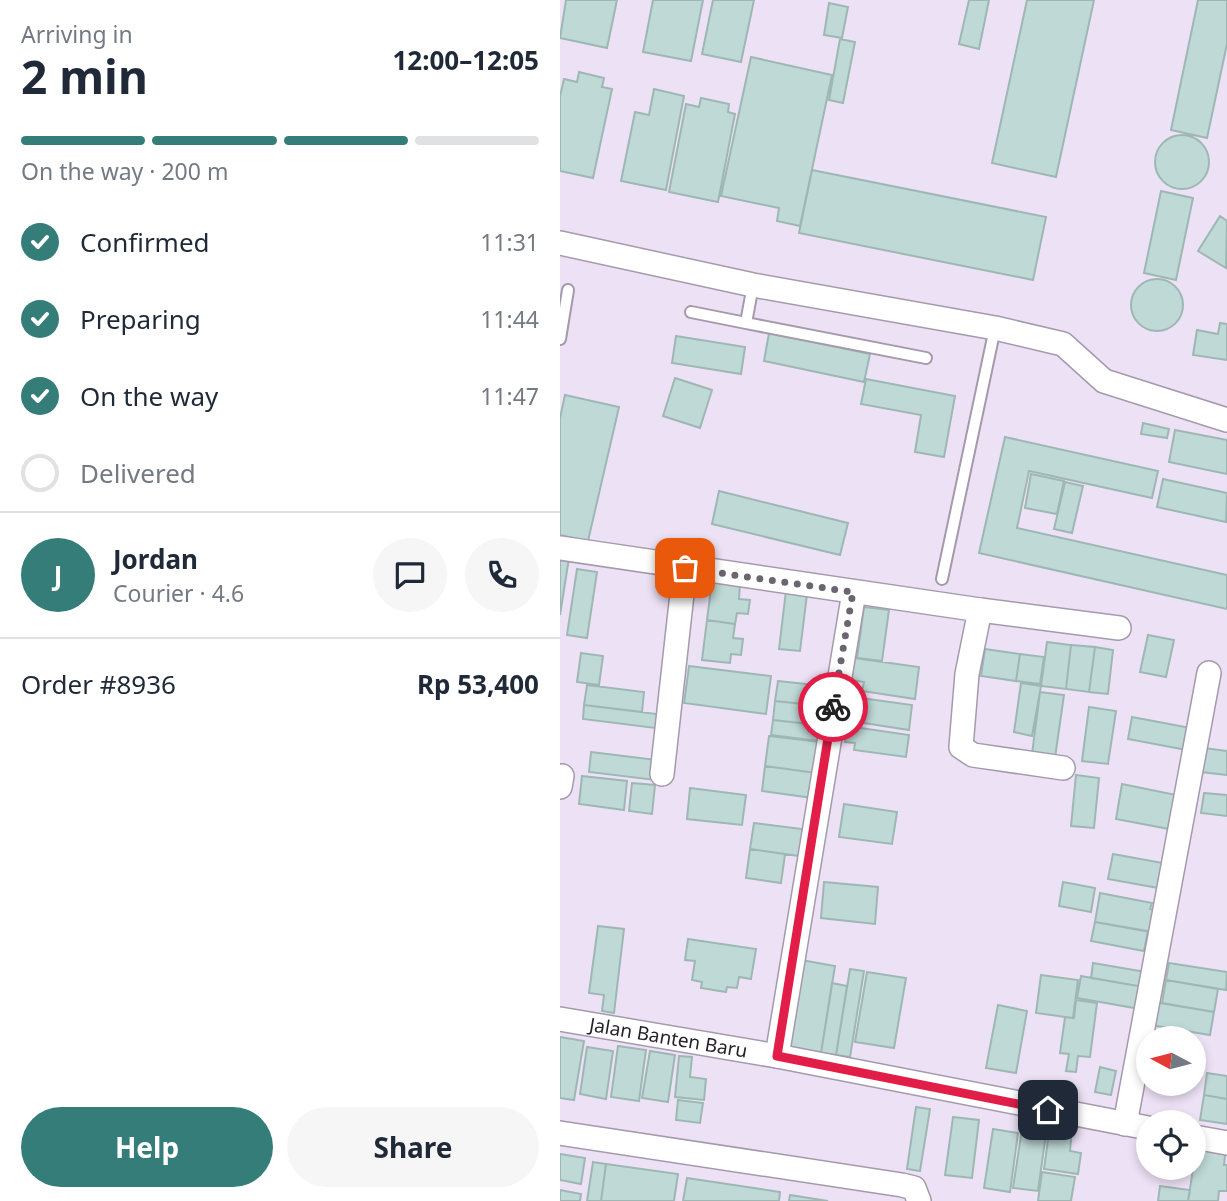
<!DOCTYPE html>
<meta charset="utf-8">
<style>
:root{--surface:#fff;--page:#f6f6f7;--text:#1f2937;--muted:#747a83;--line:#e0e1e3;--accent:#357d78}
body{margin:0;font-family:"Noto Sans",sans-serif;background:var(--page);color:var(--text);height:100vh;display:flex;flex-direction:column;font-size:26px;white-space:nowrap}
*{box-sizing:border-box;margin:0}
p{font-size:23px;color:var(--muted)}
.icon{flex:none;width:38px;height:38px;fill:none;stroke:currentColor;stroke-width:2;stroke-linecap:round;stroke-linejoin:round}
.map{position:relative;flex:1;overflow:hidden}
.drawer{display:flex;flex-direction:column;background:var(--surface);width:560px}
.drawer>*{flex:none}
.needle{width:46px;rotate:277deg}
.fabs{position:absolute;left:576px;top:1026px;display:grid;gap:14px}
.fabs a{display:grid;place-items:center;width:70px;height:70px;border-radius:50%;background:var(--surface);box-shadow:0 4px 10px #0003;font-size:35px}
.pin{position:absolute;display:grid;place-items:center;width:60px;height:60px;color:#fff;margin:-30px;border-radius:14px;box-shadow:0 4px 10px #0006}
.courier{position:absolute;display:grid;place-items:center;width:70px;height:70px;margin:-35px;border:5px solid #e11d48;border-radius:50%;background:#fff;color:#222;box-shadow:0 2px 9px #0007}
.headline em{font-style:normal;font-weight:700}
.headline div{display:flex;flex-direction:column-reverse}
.headline{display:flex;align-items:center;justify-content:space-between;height:119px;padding:0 21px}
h1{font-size:46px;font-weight:700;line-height:52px}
.bar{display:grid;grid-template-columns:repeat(4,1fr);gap:10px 7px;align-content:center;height:84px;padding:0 21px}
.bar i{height:9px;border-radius:5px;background:var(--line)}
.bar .current{background:var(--accent)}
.bar p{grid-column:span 4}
.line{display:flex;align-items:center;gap:18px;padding:0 21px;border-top:2px solid var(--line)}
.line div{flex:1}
.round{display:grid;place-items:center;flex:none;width:74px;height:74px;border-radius:37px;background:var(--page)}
ol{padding:0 21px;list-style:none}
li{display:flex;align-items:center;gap:21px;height:77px}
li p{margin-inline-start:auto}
li .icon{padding:7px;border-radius:50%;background:var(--accent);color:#fff;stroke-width:4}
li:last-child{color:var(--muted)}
li i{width:38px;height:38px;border:4px solid var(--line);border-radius:50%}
.cta{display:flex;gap:14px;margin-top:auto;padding:14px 21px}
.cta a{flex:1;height:80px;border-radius:42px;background:var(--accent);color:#fff;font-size:28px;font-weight:700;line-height:80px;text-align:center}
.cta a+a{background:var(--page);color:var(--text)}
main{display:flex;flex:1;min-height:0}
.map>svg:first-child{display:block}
.building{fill:#bfd9d6;stroke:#9eb7b5;stroke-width:2}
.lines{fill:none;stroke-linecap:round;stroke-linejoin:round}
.service-casing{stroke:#a49aac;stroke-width:14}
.minor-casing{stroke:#a49aac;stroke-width:26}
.service{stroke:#fff;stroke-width:10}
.minor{stroke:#fff;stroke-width:23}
.done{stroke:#6b6570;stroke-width:7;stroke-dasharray:0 12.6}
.route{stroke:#e11d48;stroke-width:9}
.labels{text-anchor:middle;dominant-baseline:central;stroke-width:5;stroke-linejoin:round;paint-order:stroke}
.street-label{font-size:19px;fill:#252128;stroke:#f8f1fd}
</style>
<main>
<section class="drawer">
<div class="headline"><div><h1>2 min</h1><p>Arriving in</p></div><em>12:00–12:05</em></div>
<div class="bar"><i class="current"></i><i class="current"></i><i class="current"></i><i></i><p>On the way · 200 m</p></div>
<ol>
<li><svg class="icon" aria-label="check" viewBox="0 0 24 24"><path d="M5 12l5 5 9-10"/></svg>Confirmed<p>11:31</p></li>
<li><svg class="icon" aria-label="check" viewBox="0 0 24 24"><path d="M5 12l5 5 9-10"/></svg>Preparing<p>11:44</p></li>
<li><svg class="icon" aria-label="check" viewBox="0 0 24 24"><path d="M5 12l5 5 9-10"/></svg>On the way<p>11:47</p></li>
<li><i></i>Delivered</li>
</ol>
<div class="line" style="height:126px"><b class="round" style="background:var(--accent);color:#fff">J</b><div><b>Jordan</b><p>Courier · 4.6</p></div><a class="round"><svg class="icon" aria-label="chat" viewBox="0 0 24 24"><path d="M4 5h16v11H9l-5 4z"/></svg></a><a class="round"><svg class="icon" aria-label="phone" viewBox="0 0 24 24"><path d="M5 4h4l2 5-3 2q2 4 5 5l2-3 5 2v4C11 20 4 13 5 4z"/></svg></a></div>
<div class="line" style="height:91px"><div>Order #8936</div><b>Rp 53,400</b></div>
<div class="cta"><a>Help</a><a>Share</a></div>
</section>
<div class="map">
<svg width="667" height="1201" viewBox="0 0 667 1201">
<rect width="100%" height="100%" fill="#ede2f5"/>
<path class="building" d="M6,0h51l-10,48 -47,-10z
M93,0h50l-12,61 -48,-9z
M153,0h41l-13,62 -39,-8z
M409,0h20l-10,49 -20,-5z
M467,0h67l-38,177 -64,-14z
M638,0h29v44l-20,94 -36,-8z
M269,3l19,4 -6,31 -18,-3z
M280,39l15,3 -12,61 -14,-3z
M191,57l81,18 -32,151 -23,-5 2,-13 -58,-12z
M19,72l25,6 -2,9 10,2 -19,89 -33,-7v-75l4,-17 13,3z
M94,89l30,7 -18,94 -45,-9 14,-69 14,3z
M141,98l28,6 -1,8 7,2 -17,88 -49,-10 17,-88 13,3z
M595 162a27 27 0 1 1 54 0a27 27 0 1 1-54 0Z
M252,170l234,47 -13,63 -234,-47z
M601,191l32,7 -17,82 -32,-7z
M660,216l7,5 -1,47 -28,-17z
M571 305a26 26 0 1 1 52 0a26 26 0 1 1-52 0Z
M660,323l7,1v36l-34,-5 4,-25 21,4z
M209,333l101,21 -6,28 -100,-21z
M116,336l69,11 -4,27 -69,-11z
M115,378l37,12 -12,38 -37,-12z
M306,379l89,17 -11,61 -29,-5 6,-37 -60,-11z
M5,395l54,12 -31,134 -28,-6v-117z
M583,423l26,6 -2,9 -26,-4z
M615,430l52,10v34l-58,-12z
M445,437l153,34 -6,27 -123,-27 -12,57 210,47v34l-248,-56z
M471,474l33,7 -7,33 -32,-6z
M603,479l64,14 -1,29 -69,-15z
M505,482l18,4 -11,47 -18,-4z
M159,491l129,32 -8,32 -128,-31z
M0,556l9,2 -9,57z
M17,569l20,3 -10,66 -20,-3z
M152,581l28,3 -1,15 11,1 -2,14 -11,-1 -2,11 -28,-4z
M226,591l21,3 -7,57 -21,-2z
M304,607l25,3 -7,51 -25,-3z
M147,620l28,4 -2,14 10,1 -2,16 -10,-1 -1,9 -28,-3z
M588,635l26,5 -8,37 -26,-5z
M487,642l24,3 -5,44 -25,-3z
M511,645l24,2 -6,45 -23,-3z
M535,647l18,3 -5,44 -19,-2z
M425,649l35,5 -4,27 -35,-5z
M21,653l22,3 -4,29 -22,-3z
M460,654l24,3 -4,27 -24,-3z
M294,658l65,9 -4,32 -53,-8 2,-9 -14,-2z
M129,666l82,10 -5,38 -82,-11z
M218,681l46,5 -2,20 -47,-5z
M461,683l20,3 -9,50 -18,-4z
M27,685l57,7 -2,20 -58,-7z
M480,692l24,3 -9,63 -23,-4z
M301,698l51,7 -3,25 -52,-8z
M215,701l47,5 -3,19 -46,-5z
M24,705l81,10 -2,14 -80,-10z
M529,707l27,4 -8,53 -26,-3z
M572,717l64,12 -4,22 -64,-12z
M213,720l46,5 -1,16 -47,-6z
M287,726l62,9 -3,22 -52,-7 1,-7 -10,-1z
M209,736l51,6 -4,31 -51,-7z
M644,748l23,3v24l-26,-3z
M31,752l66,8 -2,20 -66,-8z
M205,766l51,7 -3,25 -51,-7z
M516,775l23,3 -5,50 -23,-2z
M22,776l45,5 -3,29 -45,-6z
M72,783l23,2 -3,29 -23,-3z
M562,784l54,11 -7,34 -53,-10z
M130,788l56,7 -4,30 -55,-6z
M644,793l23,2v21l-26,-3z
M284,804l53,8 -5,32 -53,-7z
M194,823l56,7 -4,27 -56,-8z
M190,849l35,5 -4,29 -35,-5z
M553,854l55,10 -4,25 -56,-10z
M264,882l54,5 -3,37 -54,-6z
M503,882l32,6 -4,24 -32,-6z
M540,893l52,10 -2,6 10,2 -4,22 -61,-11z
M535,922l53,9 -4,20 -53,-10z
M38,926l26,3 -10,84 -12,-2 2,-16 -15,-2z
M128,939l68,10 -5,30 -12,-2 -2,11 -10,-1 -1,5 -25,-4 1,-6 -10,-2 3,-19 -10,-1z
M241,960l34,6 -14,87 -34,-6z
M533,963l53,9 -2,15 -53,-9z
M609,963l58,9 -1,18 -60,-10z
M290,969l14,2 -14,86 -14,-2z
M307,972l39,6 -12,70 -39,-6z
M481,975l37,5 -5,38 -37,-5z
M521,976l63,11 -4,22 -63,-11z
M606,980l52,9 -4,23 -52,-9z
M272,983l15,3 -11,69 -15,-2z
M516,1000l21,3 -7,54 -12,-1 -2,16 -10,-1 3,-17 -9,-1 5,-36 9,1z
M594,1002l60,10 -4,23 -60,-10z
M438,1005l29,6 -11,62 -30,-5z
M0,1037l24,4 -10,59 -14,-2z
M58,1046l28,4 -7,51 -28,-4z
M27,1047l26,4 -7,48 -26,-5z
M90,1051l25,4 -7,47 -26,-4z
M119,1056l13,1 -2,20 16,2 -2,21 -29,-3z
M540,1067l16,4 -5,24 -16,-3z
M647,1073l20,3v23l-23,-4z
M644,1095l23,4v25l-27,-4z
M118,1100l25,3 -3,20 -24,-3z
M356,1107l14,2 -10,62 -13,-2z
M464,1116l24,3 -10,72 -25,-3z
M393,1117l26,3 -7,58 -27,-3z
M490,1125l22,3 -2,23 11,2 -3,21 -34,-5z
M433,1129l25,4 -8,59 -26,-4z
M637,1144l29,4 -2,17h3v26h-8l-1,10h-30z
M0,1154l25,4 -4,26 -21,-4z
M33,1162l13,2 -5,37h-14z
M46,1164l72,10 -4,27h-73z
M482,1172l33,5 -4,24h-33z
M127,1178l93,14 -1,9h-96z
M600,1186l30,4 -2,11h-30z
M0,1190l21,4 -1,7h-20z
M230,1195l38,6h-39z"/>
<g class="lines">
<g class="service-casing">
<path id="service" d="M131,312l55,11 7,-38
M186,323l180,35
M0,339l8,-49
M382,579l53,-251"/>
</g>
<g class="minor-casing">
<g id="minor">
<path d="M0,243l193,42 242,43 68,16 41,37 123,39"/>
<path d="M0,548l420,62 -13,64 -6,73 12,8 90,13"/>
<path d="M420,610l139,18"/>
<path d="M102,774l23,-207"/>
<path d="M0,787l2,-11"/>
<path id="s1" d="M0,1019l217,37 371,72"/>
<path d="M217,1056l77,-464"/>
<path d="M565,1124l84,-451"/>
<path d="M0,1133l342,52 12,3 5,13"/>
<path d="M634,1137l33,6"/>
</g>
</g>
<use href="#service" class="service"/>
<use href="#minor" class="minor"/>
</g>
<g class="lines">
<path class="done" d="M125,568l168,24 -20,115"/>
<path class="route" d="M273,707l-56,349 271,54"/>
</g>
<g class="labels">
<g class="street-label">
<text stroke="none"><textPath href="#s1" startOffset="110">Jalan Banten Baru</textPath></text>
</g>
</g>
</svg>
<div class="fabs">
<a><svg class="needle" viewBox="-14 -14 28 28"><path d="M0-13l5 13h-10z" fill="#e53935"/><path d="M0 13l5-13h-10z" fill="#747a83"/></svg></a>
<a><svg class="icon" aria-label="locate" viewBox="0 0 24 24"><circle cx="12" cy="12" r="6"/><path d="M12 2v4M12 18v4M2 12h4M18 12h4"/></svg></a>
</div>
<div class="pin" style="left:125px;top:568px;background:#ea580c"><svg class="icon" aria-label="bag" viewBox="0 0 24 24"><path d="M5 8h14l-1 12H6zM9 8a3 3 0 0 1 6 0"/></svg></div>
<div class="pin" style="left:488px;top:1110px;background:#1f2937"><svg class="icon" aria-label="home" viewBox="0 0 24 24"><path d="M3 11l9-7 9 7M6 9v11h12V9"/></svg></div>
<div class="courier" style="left:273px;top:707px"><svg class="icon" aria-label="bike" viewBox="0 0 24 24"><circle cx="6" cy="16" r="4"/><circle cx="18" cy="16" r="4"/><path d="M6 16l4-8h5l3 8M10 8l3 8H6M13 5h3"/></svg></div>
</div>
</main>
